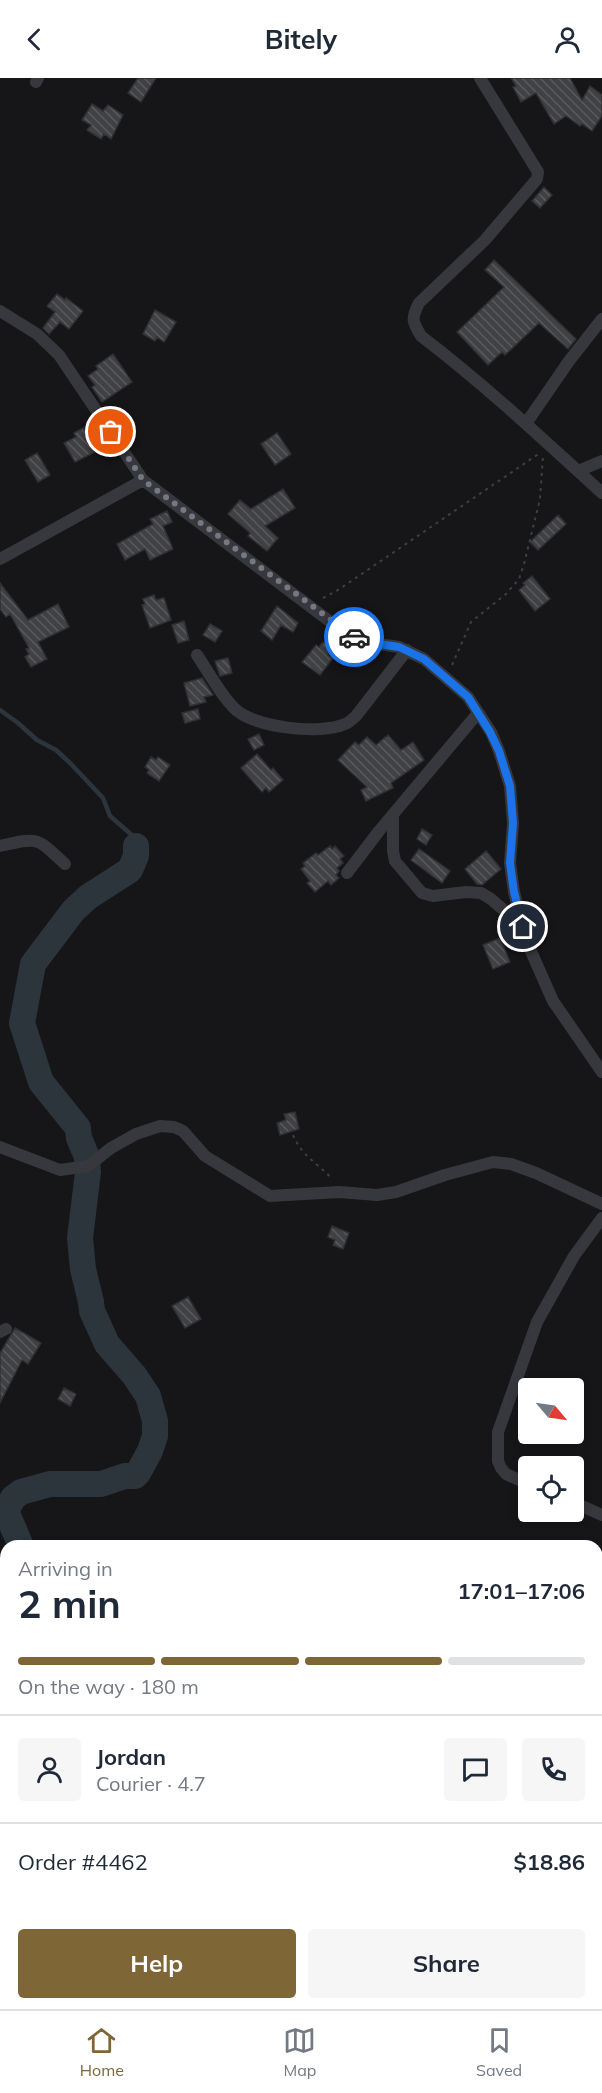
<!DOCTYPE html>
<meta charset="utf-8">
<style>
:root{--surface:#fff;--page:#f6f6f7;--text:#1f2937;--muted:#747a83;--line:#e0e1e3;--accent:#7e6636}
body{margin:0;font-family:Mulish,sans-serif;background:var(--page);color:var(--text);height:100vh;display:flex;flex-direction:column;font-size:22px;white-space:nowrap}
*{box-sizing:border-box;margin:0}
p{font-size:20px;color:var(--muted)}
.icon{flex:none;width:33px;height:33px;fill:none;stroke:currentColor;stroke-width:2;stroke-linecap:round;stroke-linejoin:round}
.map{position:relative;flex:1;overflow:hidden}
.panel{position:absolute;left:0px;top:1462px;width:603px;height:470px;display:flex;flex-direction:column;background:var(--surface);border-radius:18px 18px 0 0;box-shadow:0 3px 9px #0003}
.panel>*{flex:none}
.needle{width:39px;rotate:119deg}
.buttons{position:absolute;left:518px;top:1300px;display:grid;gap:12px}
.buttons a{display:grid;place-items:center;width:66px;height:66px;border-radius:6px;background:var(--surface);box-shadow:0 3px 9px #0003;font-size:30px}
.pin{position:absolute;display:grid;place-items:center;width:51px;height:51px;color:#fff;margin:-26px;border:3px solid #fff;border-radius:50%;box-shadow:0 2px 6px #0007}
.courier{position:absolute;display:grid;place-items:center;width:60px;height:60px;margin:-30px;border:4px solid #1a73e8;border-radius:50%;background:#fff;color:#222;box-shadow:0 2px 8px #0007}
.head em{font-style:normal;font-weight:700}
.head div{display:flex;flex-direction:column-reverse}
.head{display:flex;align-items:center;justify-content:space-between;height:102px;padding:0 18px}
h1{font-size:39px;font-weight:700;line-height:45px}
.bar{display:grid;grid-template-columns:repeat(4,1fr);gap:9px 6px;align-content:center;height:72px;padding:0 18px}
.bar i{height:8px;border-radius:4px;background:var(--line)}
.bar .selected{background:var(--accent)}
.bar p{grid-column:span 4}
.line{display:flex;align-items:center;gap:15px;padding:0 18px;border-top:2px solid var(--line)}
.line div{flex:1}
.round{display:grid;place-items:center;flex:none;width:63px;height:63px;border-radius:6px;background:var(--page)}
.action{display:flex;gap:12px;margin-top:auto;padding:12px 18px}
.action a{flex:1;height:69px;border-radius:6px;background:var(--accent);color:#fff;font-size:24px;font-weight:700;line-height:69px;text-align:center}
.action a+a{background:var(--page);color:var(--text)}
header{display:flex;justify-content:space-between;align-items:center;height:78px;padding:0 18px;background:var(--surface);font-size:27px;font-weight:700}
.menu{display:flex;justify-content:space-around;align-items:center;height:84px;border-top:2px solid var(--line);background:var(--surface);font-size:16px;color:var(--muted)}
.menu a{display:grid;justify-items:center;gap:3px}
.menu .selected{color:var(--accent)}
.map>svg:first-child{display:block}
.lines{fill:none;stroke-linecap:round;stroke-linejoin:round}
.stream{stroke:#2c353c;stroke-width:4.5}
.river{stroke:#2c353c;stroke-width:26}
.building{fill:url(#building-back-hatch);stroke:#303034;stroke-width:1.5}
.path{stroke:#3d3f44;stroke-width:2;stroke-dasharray:3 4.5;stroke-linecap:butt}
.minor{stroke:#37383d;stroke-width:12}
.done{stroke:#757880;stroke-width:6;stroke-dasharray:0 10.8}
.route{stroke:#1a73e8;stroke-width:8}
</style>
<header><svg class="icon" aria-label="back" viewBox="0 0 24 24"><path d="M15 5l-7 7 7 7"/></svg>Bitely<svg class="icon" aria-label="person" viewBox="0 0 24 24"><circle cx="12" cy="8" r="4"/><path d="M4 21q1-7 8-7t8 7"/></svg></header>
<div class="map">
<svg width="602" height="1931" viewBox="0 0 602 1931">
<defs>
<pattern id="building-back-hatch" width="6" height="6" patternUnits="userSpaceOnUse" patternTransform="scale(1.5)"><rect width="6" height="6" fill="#404145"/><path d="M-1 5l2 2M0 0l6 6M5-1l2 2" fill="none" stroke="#595a5e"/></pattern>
</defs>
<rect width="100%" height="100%" fill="#161618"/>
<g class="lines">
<path class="stream" d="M0,632l18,13 19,17 19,10 15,14 32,34 7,18 23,20 3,10"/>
<path class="river" d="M21,1468l-15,-35 7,-13 8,-6 29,-8h51l24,-8h10l3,-3 12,-22 5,-15v-15l-7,-25 -14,-21 -27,-31 -15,-33 -1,-9 -8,-33 -3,-31 8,-66 -1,-15 -8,-19 -1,-10 -37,-46 -19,-59 11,-59 40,-53 15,-14 42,-27 6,-14v-10
M0,1636l6,-31
M0,1737l6,2
M14,1931v-5"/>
</g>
<path class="building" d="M138,0h18l-15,24 -13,-9z
M511,0h59l12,22 8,-14 12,9v21l-10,15 -10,-7 -2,2 -14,-10 -12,8 -18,-31 -15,9 -8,-15 3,-1z
M92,26l11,7 5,-6 15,10 -12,24 -7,-5 -3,5 -14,-9 4,-5 -9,-5z
M544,109l8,8 -12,13 -8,-7z
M494,182l82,79 -8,10 -29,-26 -34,32 -3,-3 -14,13 -31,-33 47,-45 -19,-17z
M57,216l8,6 1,-2 17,13 -14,18 -9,-7 -11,12 -6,-6 12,-16 -8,-6z
M155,232l21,12 -12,20 -7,-5 -2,4 -12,-7z
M113,276l19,28 -30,20 -10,-15 3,-2 -7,-9 10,-7 -2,-3z
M85,349l12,24 -22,11 -11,-19 12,-6 -2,-4z
M277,355l14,21 -16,11 -14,-21z
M37,375l13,22 -12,7 -13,-22z
M283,411l12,19 -30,18 13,12 -11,13 -19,-15 2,-3 -22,-19 12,-14 11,9z
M167,433l5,11 -9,4 10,23 -23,11 -5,-11 -20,11 -8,-16 36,-20 -3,-5z
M558,437l8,9 -28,26 -8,-8z
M532,498l18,23 -15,12 -16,-21 6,-5 -2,-2z
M0,505l28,37 30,-16 11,23 -31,15 9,17 -16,8 -6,-10 4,-3 -3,-5 3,-1 -19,-34 -4,3 -6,-8z
M154,517l2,5 8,-2 7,22 -21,8 -8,-23 3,-1 -2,-5z
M277,528l21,17 -5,9 -12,-7 -9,15 -11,-9z
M184,543l5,19 -11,3 -6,-18z
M210,546l12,7 -7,11 -12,-7z
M323,564l9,6 -4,6 5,4 -13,17 -18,-13 14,-17 3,2z
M228,580l4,15 -12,3 -5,-15z
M202,600l11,17 -9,2 2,5 -16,4 -6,-23z
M198,631l2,10 -15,4 -3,-10z
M259,656l5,11 -10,5 -6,-11z
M388,657l13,15 12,-8 11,18 -33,23 2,5 -27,13 -5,-11 6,-3 -29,-27 17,-18 4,3 8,-8 9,8z
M257,676l14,16 2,-2 10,12 -14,12 -3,-4 -4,4 -21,-24z
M151,679l5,3 2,-3 12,8 -11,16 -12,-8 2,-3 -4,-3z
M422,751l10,6 -6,10 -9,-6z
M330,768l2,3 3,-3 9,10 -4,3 3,4 -6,5 2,3 -3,4 3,3 -8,7 -3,-4 -13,11 -8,-9 3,-2 -9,-12 4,-3 -2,-3 13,-10 2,2z
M419,771l31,22 -8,12 -31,-23z
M486,773l15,18 -19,16 -5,-1 -12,-15z
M500,860l10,24 -17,7 -10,-24z
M295,1034l4,17 -19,6 -3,-12 9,-3 -2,-6z
M332,1148l17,7 -6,16 -10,-4 2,-5 -7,-3z
M188,1219l13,22 -16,9 -13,-22z
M15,1250l26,15 -13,21 -6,-4 -22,43v-50z
M64,1310l12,6 -6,12 -12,-7z"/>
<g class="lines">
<path class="path" d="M323,520l15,-8 202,-137
M452,587l19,-43 35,-28 13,-15 5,-15 16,-65 3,-43
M293,1057c10,23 24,27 39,44"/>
<path class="minor" d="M480,0l58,94 -1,7 -52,61 -66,63c-8,16 -7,18 2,33 64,49 122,103 181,157
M36,4l2,-4
M0,233l37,23 22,21 84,125 206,156 17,6 33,5 25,12 44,38 23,35 8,19 11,35 3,37 -3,40 4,29 12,48 27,61 49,71
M527,344l42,-61 33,-42
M578,393l24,-10
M0,481l143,-79
M197,577c11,16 23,39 37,53 19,20 87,27 111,16 4,-1 7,-5 11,-8l51,-66
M393,737v36l2,10 27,32 11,3 33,-4 15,1 10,6 31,27
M0,768c39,-9 36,-9 65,18
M347,795l32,-42 99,-118
M0,1069l60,23 28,-4 23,-18 25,-14 24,-8 14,1 9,4 22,25 65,40 69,-4 38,3 19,-3 49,-17 48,-13 18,2 25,9 66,31
M0,1254l6,-3
M528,1406l-22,-10 -5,-6 -3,-7v-29l39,-110 37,-66 28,-38
M573,1424l29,13
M597,1762l5,-18
M597,1806l5,1
M597,1863l5,4
M263,1926l14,5
M374,1926l2,5
M231,1931l1,-5
M517,1931l2,-5"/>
</g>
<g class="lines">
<path class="done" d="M111,354l32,48 211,157"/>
<path class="route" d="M354,559l12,5 33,5 25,12 44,38 22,35 9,19 11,35 3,37 -3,40 4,29 9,35"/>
</g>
</svg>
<div class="buttons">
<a><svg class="needle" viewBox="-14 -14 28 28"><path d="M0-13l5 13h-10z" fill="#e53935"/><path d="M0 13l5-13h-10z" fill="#747a83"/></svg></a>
<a><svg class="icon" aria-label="locate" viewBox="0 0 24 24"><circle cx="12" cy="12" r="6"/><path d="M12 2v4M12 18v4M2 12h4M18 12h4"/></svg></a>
</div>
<div class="pin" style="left:111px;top:354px;background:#ea580c"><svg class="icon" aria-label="bag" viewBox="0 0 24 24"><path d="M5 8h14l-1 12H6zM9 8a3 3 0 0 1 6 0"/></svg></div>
<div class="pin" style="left:523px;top:849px;background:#1f2937"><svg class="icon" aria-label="home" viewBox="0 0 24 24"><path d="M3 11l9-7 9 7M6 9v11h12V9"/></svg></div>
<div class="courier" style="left:354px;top:559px"><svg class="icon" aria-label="car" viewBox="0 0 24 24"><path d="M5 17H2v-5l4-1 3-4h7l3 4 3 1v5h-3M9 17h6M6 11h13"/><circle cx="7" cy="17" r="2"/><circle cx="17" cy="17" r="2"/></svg></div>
<section class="panel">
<div class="head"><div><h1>2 min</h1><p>Arriving in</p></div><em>17:01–17:06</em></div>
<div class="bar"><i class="selected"></i><i class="selected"></i><i class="selected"></i><i></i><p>On the way · 180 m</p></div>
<div class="line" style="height:108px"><a class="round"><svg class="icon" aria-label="person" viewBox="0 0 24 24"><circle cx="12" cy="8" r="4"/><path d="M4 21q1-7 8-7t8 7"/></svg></a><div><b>Jordan</b><p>Courier · 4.7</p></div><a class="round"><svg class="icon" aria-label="chat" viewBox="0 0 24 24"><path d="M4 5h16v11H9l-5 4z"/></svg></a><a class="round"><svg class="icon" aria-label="phone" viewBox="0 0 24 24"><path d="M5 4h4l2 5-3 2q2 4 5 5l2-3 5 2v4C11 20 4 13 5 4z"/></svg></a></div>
<div class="line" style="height:78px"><div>Order #4462</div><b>$18.86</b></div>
<div class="action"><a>Help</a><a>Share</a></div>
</section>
</div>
<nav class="menu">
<a class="selected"><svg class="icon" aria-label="home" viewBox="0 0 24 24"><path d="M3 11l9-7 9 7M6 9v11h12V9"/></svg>Home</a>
<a><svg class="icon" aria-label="map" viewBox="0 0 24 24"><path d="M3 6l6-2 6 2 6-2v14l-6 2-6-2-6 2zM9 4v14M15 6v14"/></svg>Map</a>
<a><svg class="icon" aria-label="saved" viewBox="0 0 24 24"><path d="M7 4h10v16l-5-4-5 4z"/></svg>Saved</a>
</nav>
